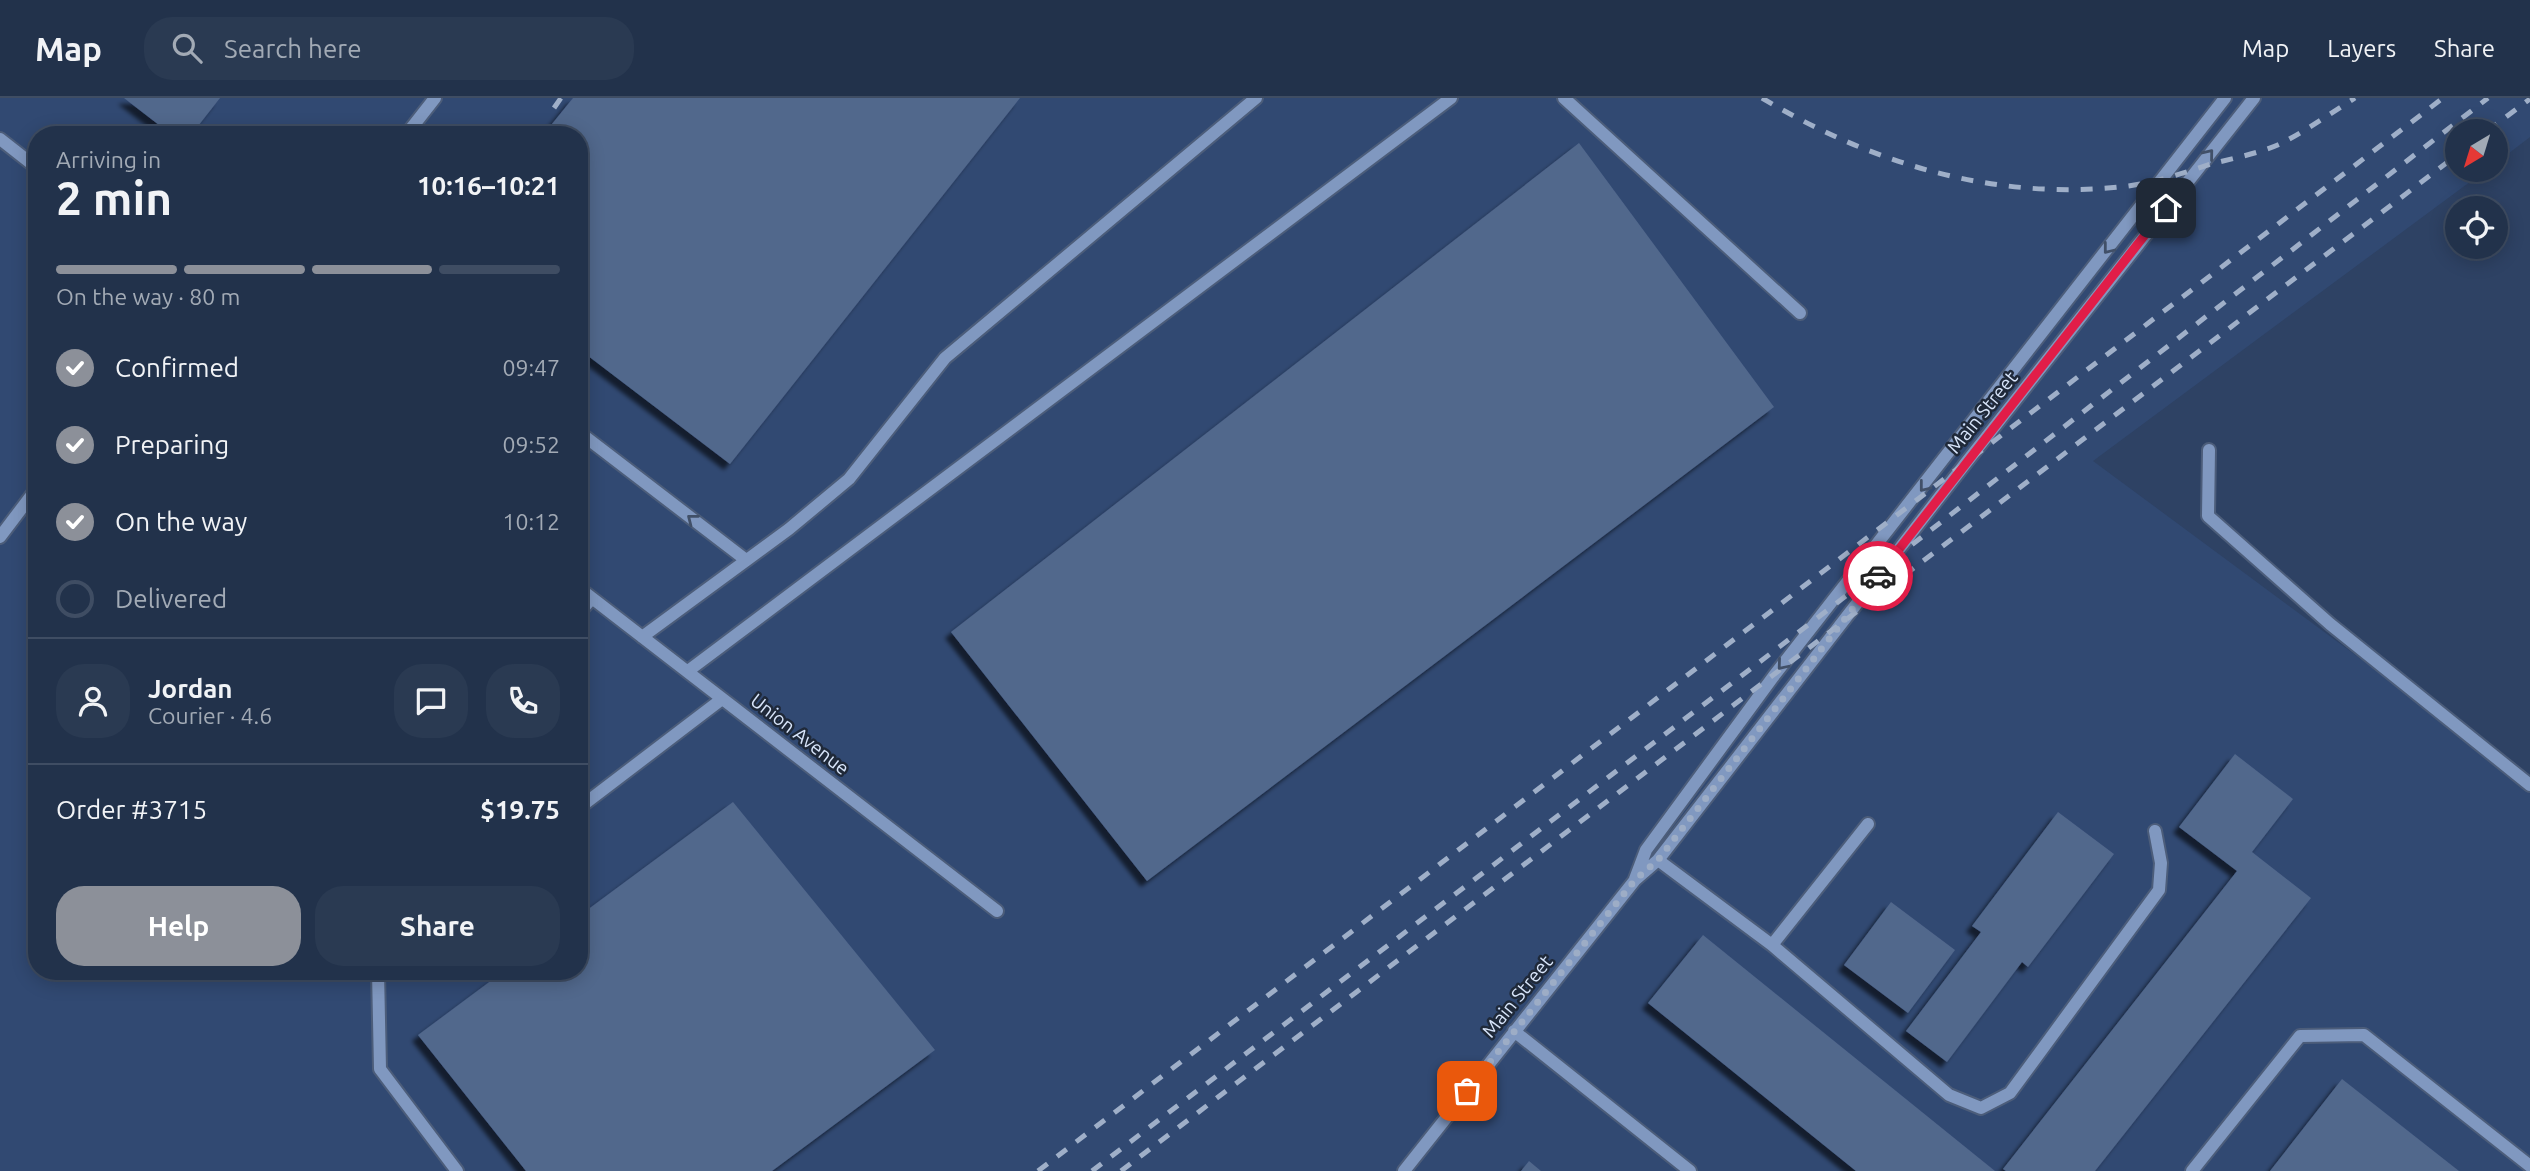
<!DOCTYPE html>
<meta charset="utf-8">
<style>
:root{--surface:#22324b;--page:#2a3a52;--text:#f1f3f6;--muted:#a2aab5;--line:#3f4d63;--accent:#8c9099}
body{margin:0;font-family:Ubuntu,sans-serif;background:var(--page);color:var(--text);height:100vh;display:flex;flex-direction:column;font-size:26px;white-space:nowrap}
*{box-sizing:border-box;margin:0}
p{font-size:23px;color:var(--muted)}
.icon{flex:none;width:38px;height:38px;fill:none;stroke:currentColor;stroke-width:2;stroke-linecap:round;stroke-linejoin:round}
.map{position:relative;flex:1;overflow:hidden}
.side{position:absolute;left:28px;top:28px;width:560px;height:854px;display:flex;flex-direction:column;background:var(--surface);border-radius:28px;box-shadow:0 4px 18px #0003,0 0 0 2px var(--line)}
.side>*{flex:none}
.needle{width:46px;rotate:218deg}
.fabs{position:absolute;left:2445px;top:21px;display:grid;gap:14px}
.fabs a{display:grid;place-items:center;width:63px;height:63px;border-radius:50%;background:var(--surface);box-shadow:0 4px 18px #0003,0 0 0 2px var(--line);font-size:35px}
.pin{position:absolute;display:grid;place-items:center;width:60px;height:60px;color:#fff;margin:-30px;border-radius:14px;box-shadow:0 4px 10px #0006}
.courier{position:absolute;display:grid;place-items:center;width:70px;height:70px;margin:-35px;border:5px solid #e11d48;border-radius:50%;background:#fff;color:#222;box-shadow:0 2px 9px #0007}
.summary em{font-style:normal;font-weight:600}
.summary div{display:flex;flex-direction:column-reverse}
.summary{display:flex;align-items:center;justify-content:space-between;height:119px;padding:0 28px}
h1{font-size:46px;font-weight:600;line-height:52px}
.bar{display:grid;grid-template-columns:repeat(4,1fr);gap:10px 7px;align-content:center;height:84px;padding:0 28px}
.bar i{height:9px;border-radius:5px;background:var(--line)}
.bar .on{background:var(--accent)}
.bar p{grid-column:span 4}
.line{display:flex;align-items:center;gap:18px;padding:0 28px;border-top:2px solid var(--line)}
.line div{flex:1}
.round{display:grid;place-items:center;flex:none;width:74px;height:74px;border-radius:28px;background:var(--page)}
ol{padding:0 28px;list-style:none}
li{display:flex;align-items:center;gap:21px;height:77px}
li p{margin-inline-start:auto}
li .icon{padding:7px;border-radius:50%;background:var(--accent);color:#fff;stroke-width:4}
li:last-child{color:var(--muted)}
li i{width:38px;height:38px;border:4px solid var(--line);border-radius:50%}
.button{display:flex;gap:14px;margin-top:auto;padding:14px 28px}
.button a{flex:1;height:80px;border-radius:28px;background:var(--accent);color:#fff;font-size:28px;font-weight:600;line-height:80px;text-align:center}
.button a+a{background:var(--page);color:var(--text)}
header{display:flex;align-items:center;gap:42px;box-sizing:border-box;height:98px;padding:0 35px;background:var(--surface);border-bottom:2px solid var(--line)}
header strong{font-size:33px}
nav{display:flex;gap:38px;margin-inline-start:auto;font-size:24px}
.search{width:490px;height:63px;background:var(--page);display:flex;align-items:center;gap:18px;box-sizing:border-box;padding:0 24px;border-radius:28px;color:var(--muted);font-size:26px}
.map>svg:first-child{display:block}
.built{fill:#314972;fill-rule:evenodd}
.building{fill:#51678c;filter:url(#shadow)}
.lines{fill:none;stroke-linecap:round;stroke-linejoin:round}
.minor-casing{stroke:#4c5d7a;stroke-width:16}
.minor{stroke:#8098c0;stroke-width:12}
.rail{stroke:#9fafc8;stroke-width:5;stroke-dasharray:12 12;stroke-linecap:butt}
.oneway{stroke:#415068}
.done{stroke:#9dadc6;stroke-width:7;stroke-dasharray:0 12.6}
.route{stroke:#e11d48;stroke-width:9}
.labels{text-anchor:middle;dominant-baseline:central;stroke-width:5;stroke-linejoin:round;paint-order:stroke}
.street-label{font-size:19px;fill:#d9e6fb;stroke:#1f2939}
</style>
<header>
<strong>Map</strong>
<div class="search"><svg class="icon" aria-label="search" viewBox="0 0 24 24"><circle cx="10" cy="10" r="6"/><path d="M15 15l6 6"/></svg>Search here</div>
<nav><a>Map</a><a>Layers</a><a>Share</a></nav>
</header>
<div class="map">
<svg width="2530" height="1073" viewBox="0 0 2530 1073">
<defs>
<filter id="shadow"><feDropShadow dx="-6" dy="6" stdDeviation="2" flood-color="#0009"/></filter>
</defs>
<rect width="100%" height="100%" fill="#2e4264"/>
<path class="built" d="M0,0h2530v39l-34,26v-32h-39v39h29l-393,291 437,323v387h-2530zM37,37h542v836h-542z"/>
<path class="building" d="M124,0h96l-29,37h-19z
M573,0h447l-290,366 -151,-115v-214h-36z
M1579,45l195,264 -627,474 -196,-249z
M2235,656l58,45 -41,53 59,46 -216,273h-89l-3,-2 234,-298 -58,-44z
M733,704l202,248 -163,121h-246l-108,-136 86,-64h75v-55z
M2058,714l56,42 -86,113 -6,-5 -75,100 -41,-31 75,-99 -9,-6z
M1891,804l64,48 -47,63 -64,-48z
M1703,837l292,236h-139l-208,-168z
M2342,981l117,92h-189z
M1529,1063l12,10h-20z"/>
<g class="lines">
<g class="minor-casing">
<path id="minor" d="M1564,0l236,215
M406,37l29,-37
M0,41l37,29
M579,334l167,128
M2209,352l-1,66 122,108 200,161
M0,439l37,-49
M579,490l418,323
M579,515l13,-15
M642,539l147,-108 60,-50 96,-121 311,-260
M688,573l763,-573
M579,710l143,-109
M1658,762l114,85 177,150 32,13 29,-15 149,-203 2,-27 -6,-32
M1635,781l11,-29 127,-173 452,-579
M1772,847l96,-121
M378,873l2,98 77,102
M1514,933l176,140
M1404,1073l231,-291 23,-20 307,-396 289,-366
M2192,1073l108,-135 64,-1 166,131"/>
</g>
<use href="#minor" class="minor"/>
<path class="rail" d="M1762,0c110,66 236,104 366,88 28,-4 56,-13 83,-22 23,-6 50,-11 71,-21 25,-13 49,-30 73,-45
M554,10l7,-10
M2487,33l43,-32
M1038,1073l1405,-1073
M1092,1073l737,-562 659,-511
M1121,1073l1336,-1016"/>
</g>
<defs><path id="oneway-chevron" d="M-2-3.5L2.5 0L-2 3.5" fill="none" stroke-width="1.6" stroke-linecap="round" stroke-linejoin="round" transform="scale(1.75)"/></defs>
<g class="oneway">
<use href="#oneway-chevron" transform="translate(2209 56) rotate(-51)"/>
<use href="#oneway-chevron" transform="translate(2108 151) rotate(128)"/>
<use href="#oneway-chevron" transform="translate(1924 389) rotate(128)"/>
<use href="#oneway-chevron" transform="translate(692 421) rotate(-142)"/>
<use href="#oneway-chevron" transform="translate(1782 567) rotate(130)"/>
</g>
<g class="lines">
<path class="done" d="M1467,993l168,-211 23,-20 220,-284"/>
<path class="route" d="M1878,478l288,-368"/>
</g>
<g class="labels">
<g class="street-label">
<text transform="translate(1982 314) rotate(-51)">Main Street</text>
<text transform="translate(800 636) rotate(38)">Union Avenue</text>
<text transform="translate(1517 898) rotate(-51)">Main Street</text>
</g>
</g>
</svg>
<div class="fabs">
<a><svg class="needle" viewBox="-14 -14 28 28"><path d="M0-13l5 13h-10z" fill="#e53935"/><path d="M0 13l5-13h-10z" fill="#a2aab5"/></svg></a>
<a><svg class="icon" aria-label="locate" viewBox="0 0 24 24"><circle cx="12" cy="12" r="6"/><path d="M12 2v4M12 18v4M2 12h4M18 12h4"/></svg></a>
</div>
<div class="pin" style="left:1467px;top:993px;background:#ea580c"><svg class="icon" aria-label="bag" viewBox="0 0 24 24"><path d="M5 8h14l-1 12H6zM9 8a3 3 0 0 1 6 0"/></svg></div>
<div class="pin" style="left:2166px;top:110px;background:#1f2937"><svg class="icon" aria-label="home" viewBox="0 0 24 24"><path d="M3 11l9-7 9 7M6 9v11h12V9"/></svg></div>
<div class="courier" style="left:1878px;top:478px"><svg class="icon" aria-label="car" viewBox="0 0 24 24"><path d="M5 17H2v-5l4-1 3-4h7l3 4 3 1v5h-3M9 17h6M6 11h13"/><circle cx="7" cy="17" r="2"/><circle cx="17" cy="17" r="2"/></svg></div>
<section class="side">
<div class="summary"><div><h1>2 min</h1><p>Arriving in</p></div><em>10:16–10:21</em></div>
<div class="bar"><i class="on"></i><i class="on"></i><i class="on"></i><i></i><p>On the way · 80 m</p></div>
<ol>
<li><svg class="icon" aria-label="check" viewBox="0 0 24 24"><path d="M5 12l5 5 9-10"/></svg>Confirmed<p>09:47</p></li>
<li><svg class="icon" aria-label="check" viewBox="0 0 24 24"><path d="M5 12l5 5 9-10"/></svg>Preparing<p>09:52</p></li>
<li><svg class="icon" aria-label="check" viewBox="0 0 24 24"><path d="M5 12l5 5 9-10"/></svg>On the way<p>10:12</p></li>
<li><i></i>Delivered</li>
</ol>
<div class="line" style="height:126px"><a class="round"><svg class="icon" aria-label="person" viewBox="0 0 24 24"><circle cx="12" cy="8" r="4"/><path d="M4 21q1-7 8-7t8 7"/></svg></a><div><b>Jordan</b><p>Courier · 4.6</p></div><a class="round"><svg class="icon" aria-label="chat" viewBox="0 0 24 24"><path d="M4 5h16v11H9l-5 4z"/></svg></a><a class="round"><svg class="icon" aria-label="phone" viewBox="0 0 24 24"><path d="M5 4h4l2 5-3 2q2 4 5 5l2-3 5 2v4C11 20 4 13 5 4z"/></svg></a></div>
<div class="line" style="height:91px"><div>Order #3715</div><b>$19.75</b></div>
<div class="button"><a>Help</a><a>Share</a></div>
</section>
</div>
